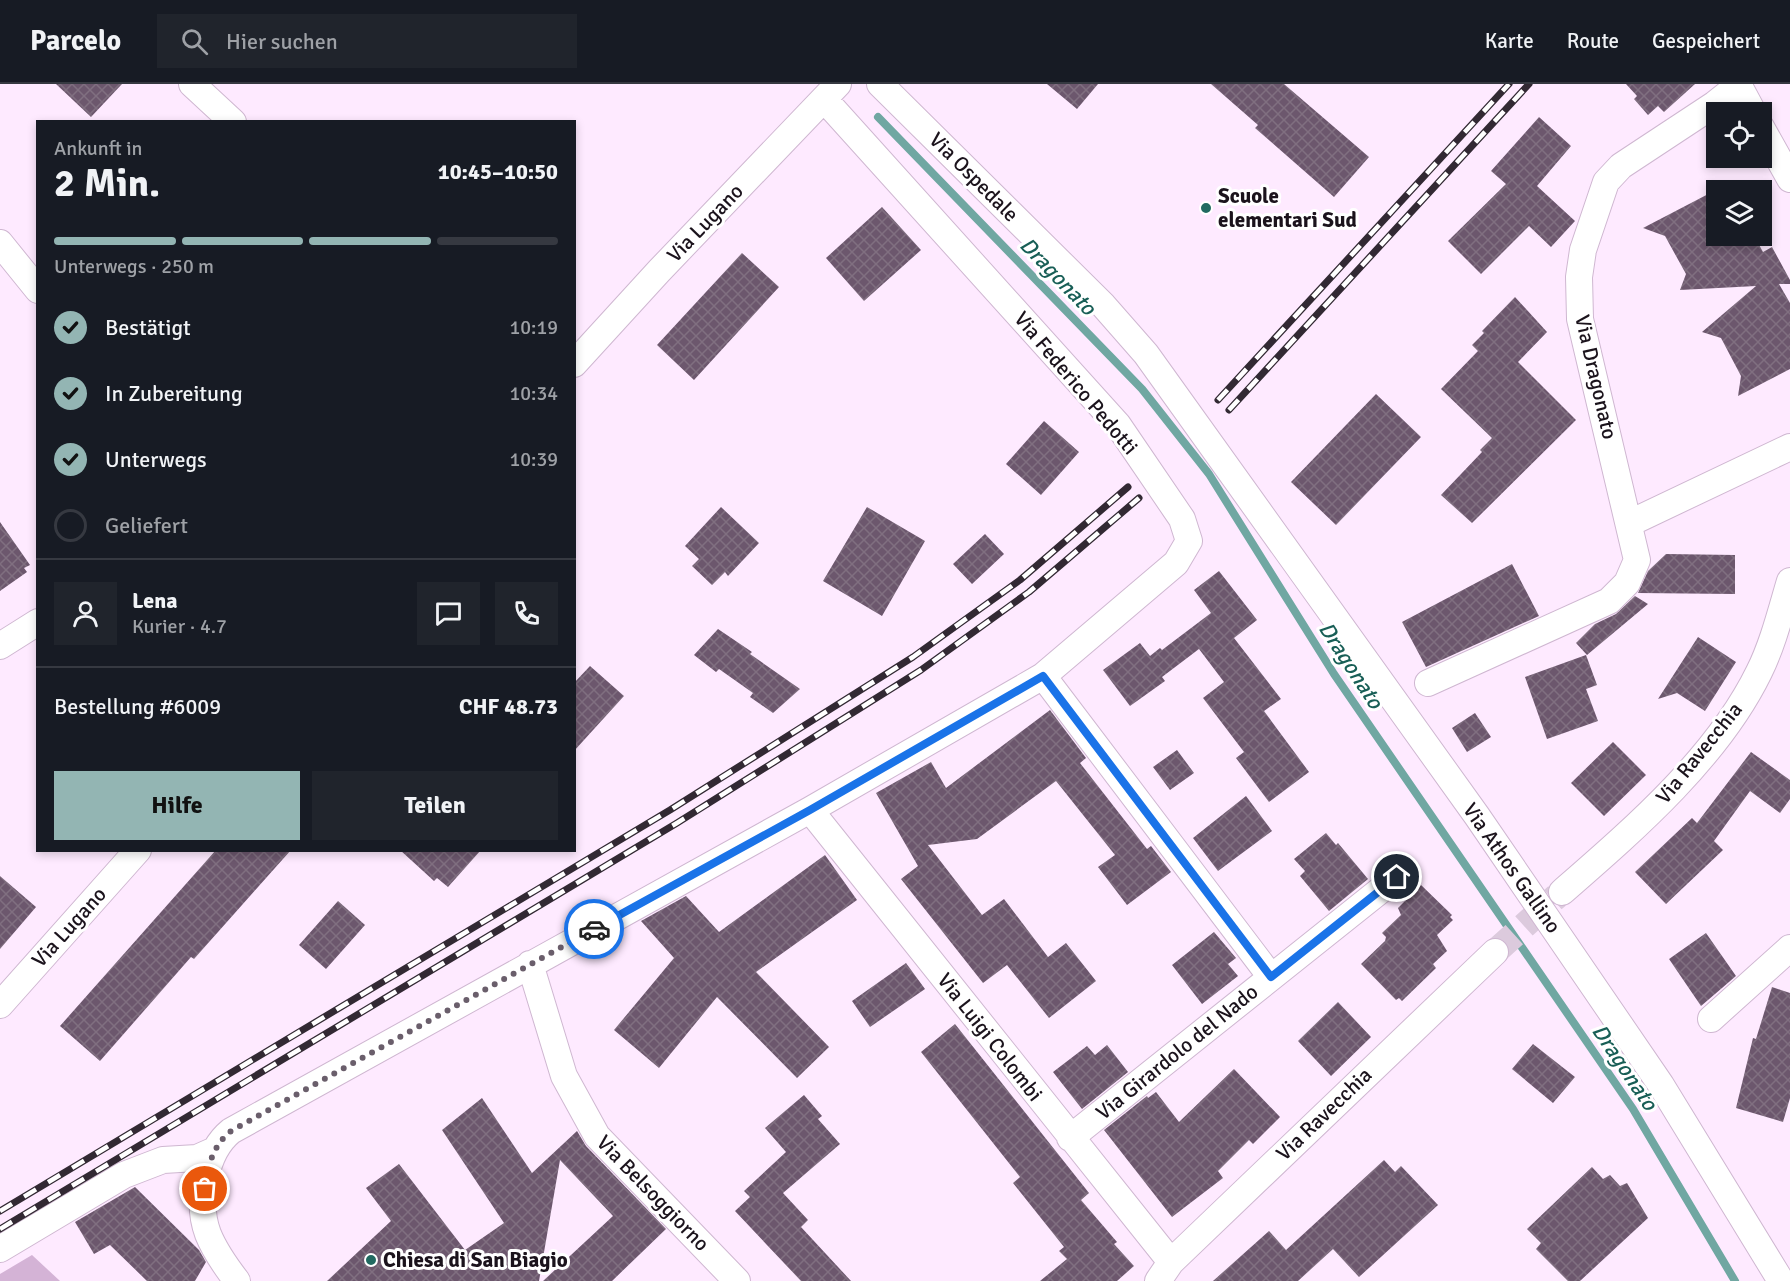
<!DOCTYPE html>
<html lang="de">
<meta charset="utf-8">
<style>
:root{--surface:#171b24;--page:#20242c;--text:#f1f3f6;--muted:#9ea1a6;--line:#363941;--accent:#93b5b3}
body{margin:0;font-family:Signika,sans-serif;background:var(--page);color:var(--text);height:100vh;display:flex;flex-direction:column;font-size:22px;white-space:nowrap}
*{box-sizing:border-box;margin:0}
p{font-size:20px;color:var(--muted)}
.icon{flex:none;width:33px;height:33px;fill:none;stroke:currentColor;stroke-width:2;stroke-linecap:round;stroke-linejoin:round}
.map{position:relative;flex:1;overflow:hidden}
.side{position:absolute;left:36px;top:36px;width:540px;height:732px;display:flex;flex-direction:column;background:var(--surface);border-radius:0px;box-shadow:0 3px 9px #0003}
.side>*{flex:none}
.controls{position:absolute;left:1706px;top:18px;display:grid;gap:12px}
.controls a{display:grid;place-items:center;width:66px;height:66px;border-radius:0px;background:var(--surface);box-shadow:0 3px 9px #0003;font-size:30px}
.pin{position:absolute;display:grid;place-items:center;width:51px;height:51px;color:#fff;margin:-26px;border:3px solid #fff;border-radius:50%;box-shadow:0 2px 6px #0007}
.courier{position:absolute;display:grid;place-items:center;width:60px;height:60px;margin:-30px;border:4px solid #1a73e8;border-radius:50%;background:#fff;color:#222;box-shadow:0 2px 8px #0007}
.overview em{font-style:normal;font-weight:800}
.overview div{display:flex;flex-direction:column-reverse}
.overview{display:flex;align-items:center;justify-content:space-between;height:102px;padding:0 18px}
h1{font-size:39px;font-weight:800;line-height:45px}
.bar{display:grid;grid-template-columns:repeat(4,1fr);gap:9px 6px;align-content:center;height:72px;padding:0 18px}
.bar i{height:8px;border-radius:4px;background:var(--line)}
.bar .active{background:var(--accent)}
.bar p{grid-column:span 4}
.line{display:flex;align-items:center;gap:15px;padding:0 18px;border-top:2px solid var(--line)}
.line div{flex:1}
.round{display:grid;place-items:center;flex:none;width:63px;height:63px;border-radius:0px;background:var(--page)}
ol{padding:0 18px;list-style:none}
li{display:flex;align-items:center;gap:18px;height:66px}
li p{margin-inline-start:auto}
li .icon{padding:6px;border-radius:50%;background:var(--accent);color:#111;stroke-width:4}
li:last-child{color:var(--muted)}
li i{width:33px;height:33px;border:3px solid var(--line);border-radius:50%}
.primary-button{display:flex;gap:12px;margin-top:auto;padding:12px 18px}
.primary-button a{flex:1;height:69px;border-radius:0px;background:var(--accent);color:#111;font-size:24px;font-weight:800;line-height:69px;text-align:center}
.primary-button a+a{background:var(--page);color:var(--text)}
header{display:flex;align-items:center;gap:36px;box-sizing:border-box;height:84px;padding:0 30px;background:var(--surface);border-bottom:2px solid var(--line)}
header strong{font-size:28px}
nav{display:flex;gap:33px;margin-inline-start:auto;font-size:21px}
.search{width:420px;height:54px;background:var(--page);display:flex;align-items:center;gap:15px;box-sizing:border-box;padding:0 21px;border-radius:0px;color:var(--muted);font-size:22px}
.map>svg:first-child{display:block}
.park{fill:#d4b3d6}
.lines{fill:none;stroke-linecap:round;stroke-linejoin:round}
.stream{stroke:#70a7a2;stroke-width:8}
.building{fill:url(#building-cross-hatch)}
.minor-tunnel{stroke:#dccadd;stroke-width:26;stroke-dasharray:26 13;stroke-linecap:butt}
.minor-casing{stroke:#cfb7d1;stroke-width:28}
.minor{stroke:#fff;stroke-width:26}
.rail-casing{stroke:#322933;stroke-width:7}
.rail{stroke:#fff;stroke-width:4.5;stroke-dasharray:14;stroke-linecap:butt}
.done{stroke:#6a5e6b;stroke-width:6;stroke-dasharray:0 10.8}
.route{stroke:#1a73e8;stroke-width:8}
.poi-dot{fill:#216a61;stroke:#fff;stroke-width:2}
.labels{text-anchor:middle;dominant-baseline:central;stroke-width:6;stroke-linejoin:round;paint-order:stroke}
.street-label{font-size:21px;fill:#1b131c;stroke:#fff}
.poi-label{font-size:21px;font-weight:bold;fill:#1b131c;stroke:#fff;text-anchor:start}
.water-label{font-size:22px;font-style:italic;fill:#185e56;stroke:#fff}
</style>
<header>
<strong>Parcelo</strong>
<div class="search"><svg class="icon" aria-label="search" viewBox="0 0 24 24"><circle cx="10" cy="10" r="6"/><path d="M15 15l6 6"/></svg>Hier suchen</div>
<nav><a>Karte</a><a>Route</a><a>Gespeichert</a></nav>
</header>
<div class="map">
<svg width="1790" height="1197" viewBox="0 0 1790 1197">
<defs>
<pattern id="building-cross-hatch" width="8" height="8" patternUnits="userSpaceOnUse" patternTransform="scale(1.5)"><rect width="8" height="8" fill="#6c576d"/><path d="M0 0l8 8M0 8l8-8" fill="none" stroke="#806f80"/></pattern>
</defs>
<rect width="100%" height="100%" fill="#feeaff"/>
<path class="park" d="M32,1171l28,26h-60v-7z"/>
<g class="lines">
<path class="stream" d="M878,33l264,272 67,85 125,200 299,435 102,172"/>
</g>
<path class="building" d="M56,0h66l-31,33z
M1047,0h51l-21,25z
M1211,0h73l85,73 -35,40 -79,-69 3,-3z
M1626,0h69l-31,28 -6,-6 -10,9 -14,-16 3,-3z
M1539,33l32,29 -34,40 38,35 -24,26 -22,-21 -48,48 -33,-33 58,-57 -15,-13z
M1716,106v46h38l9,16 9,-5 18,33v4h-11l11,19v66l-52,27 3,-20 -20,-38 -19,-6 54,-46 -76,4 6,-16 -21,-38 -22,-8z
M882,123l39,43 -57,51 -38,-43z
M742,169l37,34 -85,93 -37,-35z
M1515,213l32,35 -29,30 58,58 -104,103 -31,-28 41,-43 -2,-2 12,-12 -51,-49 37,-38 -6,-6 12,-12 -2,-2z
M1376,310l45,43 -85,88 -45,-43z
M1044,337l35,31 -38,43 -35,-31z
M721,423l38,36 -31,33 -3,-4 -13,13 -20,-19 7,-7 -14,-13z
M867,423l58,34 -43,75 -59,-35z
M0,438l30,43 -6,3 3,4 -27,19z
M985,450l19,20 -32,30 -19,-20z
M1666,470l69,1v39l-97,-1 10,-22z
M1512,480l27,52 -113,51 -24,-45z
M1219,487l38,49 -23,18 47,61 -17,12 45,61 -40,30 -33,-44 8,-6 -41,-54 21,-16 -25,-33 -37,28 3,4 -35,25 -27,-36 37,-27 10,13 10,-8 2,2 49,-37 -17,-23z
M1635,512l13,8 -61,51 -11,-12 19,-19 21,-10z
M718,545l34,23 -2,2 50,35 -27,24 -23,-16 3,-4 -34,-24 -3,3 -22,-17z
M1698,553l38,25 -31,49 -28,-18 -19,6z
M1586,571l11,30 -11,4 12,32 -51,18 -22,-62z
M590,582l34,30 -50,55v-68z
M1050,626l36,48 -6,5 67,86 4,-3 20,26 -44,33 -29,-38 17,-12 -59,-74 -79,58 -49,6 54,70 22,-16 44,58 18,-14 30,38 -47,37 -42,-53 -24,18 -82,-104 17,-13 -42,-73 55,-31 15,26z
M1475,629l16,24 -24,15 -15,-24z
M1613,658l33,33 -42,41 -33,-33z
M1177,666l17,23 -24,17 -17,-23z
M1751,668l39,28v19l-10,14 -30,-22 -36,50 9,9 -57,54 -31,-32 57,-54 5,5z
M1246,712l26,35 -54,40 -25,-33z
M1326,749l10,12 2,-2 30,36 -39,32 -29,-35 5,-5 -11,-12z
M216,766h75l-97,109 -3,-2 -91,104 -40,-35z
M400,766h81l-33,37 -11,-9 -3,3z
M825,771l32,45 -101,72 73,75 -32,31 -80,-81 -58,71 -45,-38 60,-72 -33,-37 45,-25 33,36z
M0,792l36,31 -36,42z
M1421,801l31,30 -2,2 3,3 -16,15 10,16 -14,13 3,4 -34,33 -3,-3 -3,2 -35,-36 24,-23 1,-4 -4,-4 19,-18 -3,-7z
M338,817l27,24 -39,44 -27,-24z
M1214,848l22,26 -8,6 10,12 -36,28 -30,-39z
M1706,849l30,43 -35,30 -32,-47z
M906,879l19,26 -55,38 -18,-26z
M1772,903l18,6v105l-7,24 -47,-14 17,-70 3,1z
M1338,918l33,35 -40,39 -33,-35z
M955,940l134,169 -8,7 36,42 -3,2 20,22 -17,15h-77l27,-22 -8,-8 5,-4 -51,-64 7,-6 -99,-125z
M1533,960l42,33 -22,26 -41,-34z
M1107,961l21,27 -46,37 -29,-37 34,-26 8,9z
M1234,985l46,48 -27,27 -4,-4 -31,31 5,7 -51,39 -68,-87 43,-34 1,2 8,-6 23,30z
M804,1011l18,21 -4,3 22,25 -57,49 25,27 -7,7 50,54h-50l-66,-70 15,-14 -6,-6 42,-39 -21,-24z
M482,1014l50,75 45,-42 9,15 80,83 -54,52h-69l70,-65 -53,-56 -21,121h-212l64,-60 -25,-33 33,-24 66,86 39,-27 -62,-93z
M1384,1076l11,12 6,-6 37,39 -79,72 -26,-28 -35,32h-85l56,-50 17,19z
M1592,1083l11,12 7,-4 10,11 7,-3 21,35 -68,63h-12l-32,-32 5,-6 -14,-14z
M135,1103l64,63 7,12 -11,19h-48l-37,-36 -16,9 -19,-32z"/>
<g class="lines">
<path class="minor-tunnel" d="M1495,868l62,-56"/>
<g class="minor-casing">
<path id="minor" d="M192,0l41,38
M880,0l223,221 43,49 331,462 184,269 120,196
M1738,0l15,28
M1761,43l29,52
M0,159l38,47
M574,280l85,-93 179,-187
M1630,439l160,-76
M0,562l38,-24
M1043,592l228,301
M1428,599l181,-82 18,-18 10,-23 -57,-241 -1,-42 4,-27 23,-68 15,-16 94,-62 25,-20
M810,726l361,452
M1562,808c71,-62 155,-134 197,-220 14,-28 22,-61 31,-91
M530,880l34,112 33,60 140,145
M0,921l138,-155
M1711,935l79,-71
M1070,1054l327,-261
M0,1165l124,-74 39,-15 34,-2 18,-8
M237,1197c-10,-13 -23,-32 -29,-47 -12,-32 -3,-82 23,-103l579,-321 233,-134 133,-113 13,-22 -7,-22 -64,-94 -294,-326
M1158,1197l13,-19 324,-310"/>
</g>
<use href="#minor" class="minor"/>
<g class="rail-casing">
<path id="rail" d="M1218,316l291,-316
M1229,326l300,-326
M0,1127l670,-401 243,-153 107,-77 108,-93
M0,1145l677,-406 244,-153 108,-78 110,-94"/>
</g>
<use href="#rail" class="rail"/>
</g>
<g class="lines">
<path class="done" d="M205,1105c2,-22 8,-44 26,-58l363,-202"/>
<path class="route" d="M594,845l216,-119 233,-134 228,301 126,-100"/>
</g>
<g class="poi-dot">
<circle cx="1206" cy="124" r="6"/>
<circle cx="371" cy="1176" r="6"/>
</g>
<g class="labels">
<g class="street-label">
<text transform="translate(974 93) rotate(45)">Via Ospedale</text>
<text transform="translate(705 139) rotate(-46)">Via Lugano</text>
<text transform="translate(1596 293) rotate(77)">Via Dragonato</text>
<text transform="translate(1076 299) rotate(50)">Via Federico Pedotti</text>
<text transform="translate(1699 669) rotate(-51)">Via Ravecchia</text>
<text transform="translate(1512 784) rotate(55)">Via Athos Gallino</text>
<text transform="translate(69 843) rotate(-48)">Via Lugano</text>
<text transform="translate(990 953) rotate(52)">Via Luigi Colombi</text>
<text transform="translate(1177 968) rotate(-39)">Via Girardolo del Nado</text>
<text transform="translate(1324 1030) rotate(-44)">Via Ravecchia</text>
<text transform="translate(653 1109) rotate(46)">Via Belsoggiorno</text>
</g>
<g class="poi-label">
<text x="1218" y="112">Scuole<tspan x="1218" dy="24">elementari Sud</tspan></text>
<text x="383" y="1176">Chiesa di San Biagio</text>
</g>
<g class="water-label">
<text transform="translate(1058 192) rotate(46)">Dragonato</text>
<text transform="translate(1351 581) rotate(57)">Dragonato</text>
<text transform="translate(1625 983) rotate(56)">Dragonato</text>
</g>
</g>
</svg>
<div class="controls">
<a><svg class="icon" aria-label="locate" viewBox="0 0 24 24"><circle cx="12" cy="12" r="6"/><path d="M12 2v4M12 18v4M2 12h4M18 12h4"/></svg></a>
<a><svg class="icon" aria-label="layers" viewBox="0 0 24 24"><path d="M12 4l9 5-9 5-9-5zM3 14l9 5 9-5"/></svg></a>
</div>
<div class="pin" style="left:205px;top:1105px;background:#ea580c"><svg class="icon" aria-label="bag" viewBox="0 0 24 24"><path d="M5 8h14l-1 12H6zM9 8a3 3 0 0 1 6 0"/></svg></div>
<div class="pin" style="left:1397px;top:793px;background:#1f2937"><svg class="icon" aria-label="home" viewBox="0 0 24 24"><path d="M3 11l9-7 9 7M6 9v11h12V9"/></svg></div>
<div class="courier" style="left:594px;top:845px"><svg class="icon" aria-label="car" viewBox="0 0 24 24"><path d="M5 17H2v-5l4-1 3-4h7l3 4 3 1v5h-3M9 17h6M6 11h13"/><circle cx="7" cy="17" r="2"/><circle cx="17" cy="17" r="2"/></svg></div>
<section class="side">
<div class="overview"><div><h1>2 Min.</h1><p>Ankunft in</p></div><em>10:45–10:50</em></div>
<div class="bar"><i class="active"></i><i class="active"></i><i class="active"></i><i></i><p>Unterwegs · 250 m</p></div>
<ol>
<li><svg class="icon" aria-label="check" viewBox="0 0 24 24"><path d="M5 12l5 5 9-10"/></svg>Bestätigt<p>10:19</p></li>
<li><svg class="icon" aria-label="check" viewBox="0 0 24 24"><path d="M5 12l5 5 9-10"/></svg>In Zubereitung<p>10:34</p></li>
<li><svg class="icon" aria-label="check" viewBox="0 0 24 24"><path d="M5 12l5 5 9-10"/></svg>Unterwegs<p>10:39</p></li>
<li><i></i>Geliefert</li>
</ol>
<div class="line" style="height:108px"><a class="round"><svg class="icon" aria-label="person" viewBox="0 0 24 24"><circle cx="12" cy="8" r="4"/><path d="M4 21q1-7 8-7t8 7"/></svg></a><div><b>Lena</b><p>Kurier · 4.7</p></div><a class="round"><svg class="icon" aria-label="chat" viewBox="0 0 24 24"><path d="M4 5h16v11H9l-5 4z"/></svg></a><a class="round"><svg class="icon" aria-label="phone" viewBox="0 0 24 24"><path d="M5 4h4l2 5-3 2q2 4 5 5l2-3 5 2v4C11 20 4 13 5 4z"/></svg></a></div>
<div class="line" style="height:78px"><div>Bestellung #6009</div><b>CHF 48.73</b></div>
<div class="primary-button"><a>Hilfe</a><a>Teilen</a></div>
</section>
</div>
